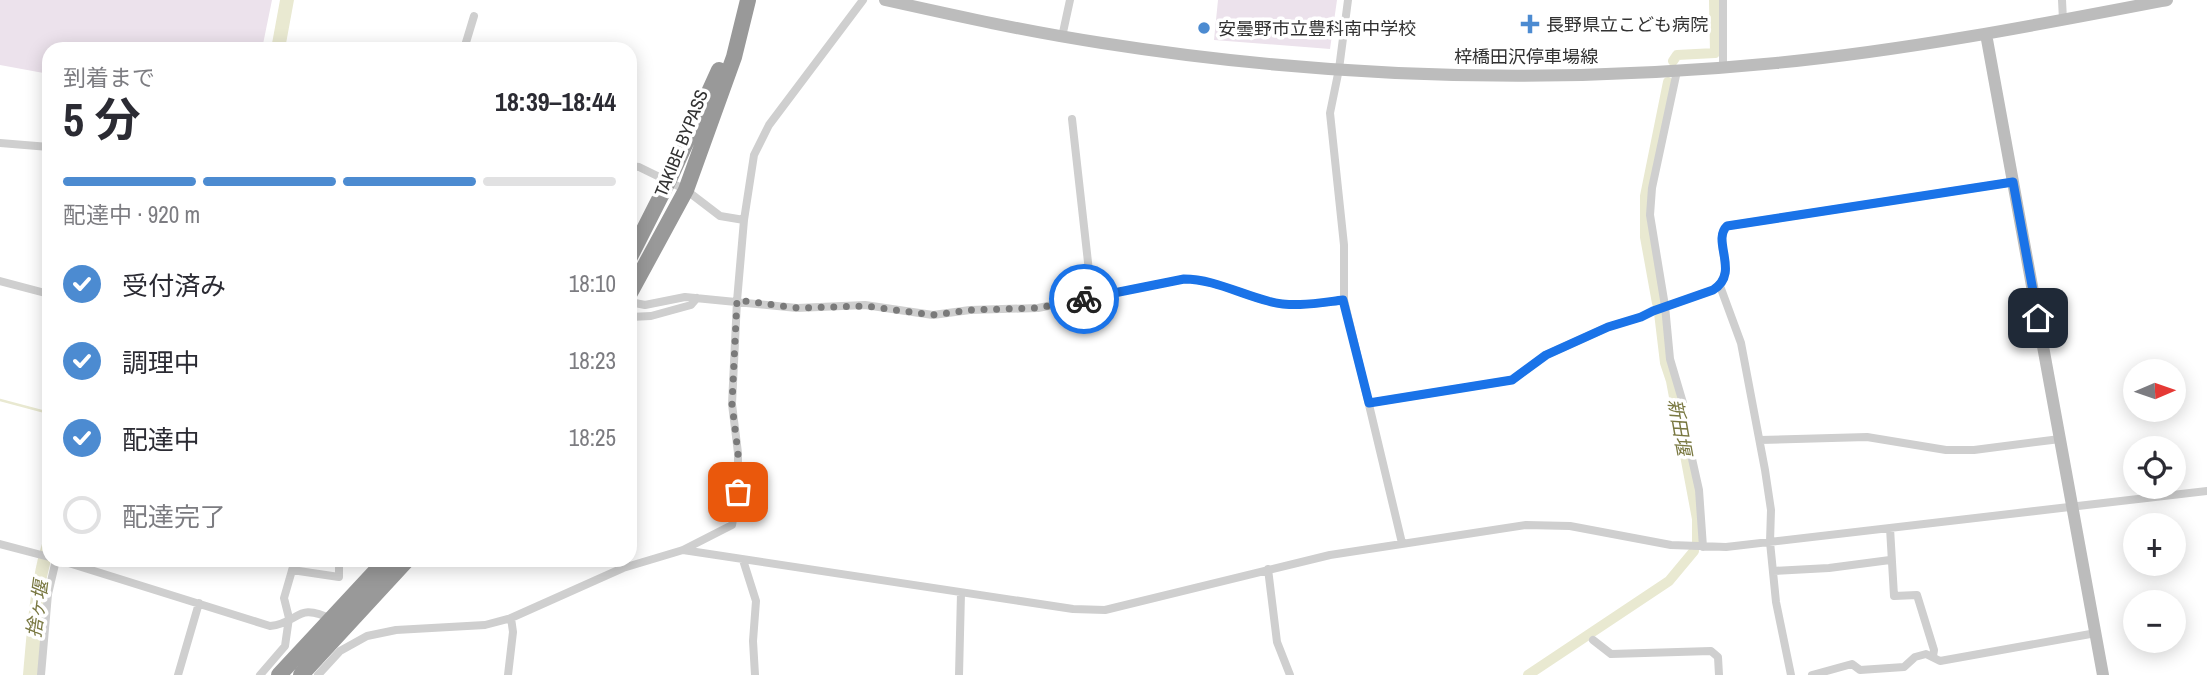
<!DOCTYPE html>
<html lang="ja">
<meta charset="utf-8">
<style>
:root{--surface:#fff;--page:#f7f7f7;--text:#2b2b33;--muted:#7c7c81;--line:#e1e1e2;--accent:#4c8bd1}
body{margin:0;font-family:"Archivo Narrow","Noto Sans JP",sans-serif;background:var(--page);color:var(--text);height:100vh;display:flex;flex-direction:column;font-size:26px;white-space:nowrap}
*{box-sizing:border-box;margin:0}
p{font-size:23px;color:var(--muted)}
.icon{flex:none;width:38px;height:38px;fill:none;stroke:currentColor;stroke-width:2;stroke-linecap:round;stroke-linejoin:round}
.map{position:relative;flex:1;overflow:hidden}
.side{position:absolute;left:42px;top:42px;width:595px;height:525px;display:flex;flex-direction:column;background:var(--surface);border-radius:21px;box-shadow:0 4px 18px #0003}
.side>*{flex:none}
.needle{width:46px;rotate:88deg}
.fabs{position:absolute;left:2123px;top:359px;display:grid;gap:14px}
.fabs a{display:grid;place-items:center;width:63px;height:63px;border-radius:50%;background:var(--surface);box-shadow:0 4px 18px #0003;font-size:35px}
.pin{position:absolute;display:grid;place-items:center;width:60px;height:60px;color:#fff;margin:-30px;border-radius:14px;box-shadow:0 4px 10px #0006}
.courier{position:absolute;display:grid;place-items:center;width:70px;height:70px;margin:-35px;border:5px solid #1a73e8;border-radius:50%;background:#fff;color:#222;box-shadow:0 2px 9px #0007}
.head em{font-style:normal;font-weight:700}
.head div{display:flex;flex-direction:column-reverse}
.head{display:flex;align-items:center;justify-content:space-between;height:119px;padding:0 21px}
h1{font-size:46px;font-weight:700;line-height:52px}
.bar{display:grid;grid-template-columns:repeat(4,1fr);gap:10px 7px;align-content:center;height:84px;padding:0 21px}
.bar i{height:9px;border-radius:5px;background:var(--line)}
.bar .selected{background:var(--accent)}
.bar p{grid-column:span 4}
ol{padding:0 21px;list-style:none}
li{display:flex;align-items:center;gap:21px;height:77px}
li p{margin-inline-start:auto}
li .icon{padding:7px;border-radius:50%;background:var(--accent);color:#fff;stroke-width:4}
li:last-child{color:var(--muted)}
li i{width:38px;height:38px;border:4px solid var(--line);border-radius:50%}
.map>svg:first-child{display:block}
.green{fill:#ece2ec}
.water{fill:#e9e9d1}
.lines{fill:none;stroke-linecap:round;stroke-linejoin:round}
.stream{stroke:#e9e9d1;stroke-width:2.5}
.canal{stroke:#e9e9d1;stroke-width:10}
.street{stroke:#cfcfcf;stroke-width:8}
.secondary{stroke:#bcbcbc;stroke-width:12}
.highway{stroke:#999;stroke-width:16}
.done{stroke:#7a7a7a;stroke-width:7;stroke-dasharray:0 12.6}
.route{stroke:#1a73e8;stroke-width:9}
.poi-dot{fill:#4c8bd1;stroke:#fff;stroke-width:2.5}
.labels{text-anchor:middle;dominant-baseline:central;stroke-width:7;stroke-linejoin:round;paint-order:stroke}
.poi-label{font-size:18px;fill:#323232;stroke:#fff;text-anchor:start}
.street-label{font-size:18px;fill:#323232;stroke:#fff}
.water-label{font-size:19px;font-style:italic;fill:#797841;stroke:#fff}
</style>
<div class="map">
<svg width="2207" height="675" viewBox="0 0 2207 675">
<rect width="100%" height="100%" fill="#fff"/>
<path class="green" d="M0,0h272l-10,49h-213v25l-49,-9z
M1218,0h119l-7,49 -116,-9z"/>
<path class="water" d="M280,0h14l-9,49h-14z
M49,523v37h2l-4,17 -9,98h-15c5,-52 7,-103 26,-152z"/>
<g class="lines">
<path class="stream" d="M0,400l49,13"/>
<path class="canal" d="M1673,61l4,-6 38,-2 -1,-53
M1657,303l-12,-66v-41l23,-114
M1659,313l6,50 6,18 26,138v23
M1528,675l141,-94 25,-30"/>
<path class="street" d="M1348,0l-9,69 -9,44 14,132v55l58,243
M1723,0v68
M2062,0l1,20
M1062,37l8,-37
M464,49l10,-33
M1677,71l-25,117 -2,27 15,91 5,53 13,44 5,38 11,49 4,57
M1072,119l20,179
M0,143l49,4
M630,166l9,1 47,23 34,26 24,4
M0,281l49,13
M1720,286l21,57 24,127 6,40 -1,32 6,60 15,73
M630,302l15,3 40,-8 112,11 68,-3 68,10 37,-5 68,-2 146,-29c29,0 56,15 84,22 25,7 50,2 76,-1
M630,317l21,-1 40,-11 6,-7
M1369,403l143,-23 34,-25 62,-28 33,-10 12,-6 60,-21c27,-18 -2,-48 14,-64l286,-44
M1760,440l107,-3 79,13h28l86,-11
M1890,528l4,68 23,-1 17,55 -1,6
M0,544l49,13
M683,550l390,59 32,1 225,-55 196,-30 44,1 101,19 55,2 481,-56
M59,560l211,66c31,-3 25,-25 63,-6
M743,560l13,41 -3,40 2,34
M1268,569l9,73 13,33
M292,570l47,7v-17
M1773,571l56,-3 61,-8
M1593,640l18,14 100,-3 7,6 1,18
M41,675l7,-81 8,-34
M178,675l21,-72
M260,675l25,-29 4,-28 -5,-20 11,-38
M318,675l22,-24 27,-15 29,-6 89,-5 26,-7 112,-50 60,-18 49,-25 6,-33v-39l-6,-49 5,-103 7,-81 10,-65 15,-30 94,-125
M508,675l5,-43 -2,-14
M959,675l2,-82
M1812,675l40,-11 8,6 44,-3 11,-10 11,-3 14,7 156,-28"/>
<path class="secondary" d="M885,0c72,16 144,32 217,43 222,35 450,42 674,20 132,-13 261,-38 391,-63
M1986,34l117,641"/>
<path class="highway" d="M630,257l39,-77 50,-110
M630,293l56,-103 48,-133 14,-57
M279,675l107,-115
M301,675l106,-115"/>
</g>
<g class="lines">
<path class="done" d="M738,492v-39l-6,-49 5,-104 60,8 68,-2 68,9 37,-5 68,-2 46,-9"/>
<path class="route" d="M1084,299l100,-20c29,0 56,15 84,22 25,7 50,2 75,-1l26,103 143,-23 34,-25 62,-28 33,-10 12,-6 60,-21c28,-17 -2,-49 14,-64l286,-44 25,136"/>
</g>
<g class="poi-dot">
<path d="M1526.5 13.5h7v7h7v7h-7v7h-7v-7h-7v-7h7z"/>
<circle cx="1204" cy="28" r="7"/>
</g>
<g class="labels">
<g class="poi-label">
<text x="1546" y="24">長野県立こども病院</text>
<text x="1218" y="28">安曇野市立豊科南中学校</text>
</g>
<g class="street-label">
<text x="1526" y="56">梓橋田沢停車場線</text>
<text transform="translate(681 143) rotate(-68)">TAKIBE BYPASS</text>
</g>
<g class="water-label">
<text transform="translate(1680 427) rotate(80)">新田堰</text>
<text transform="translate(37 609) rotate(-82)">捨ヶ堰</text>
</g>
</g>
</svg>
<div class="fabs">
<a><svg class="needle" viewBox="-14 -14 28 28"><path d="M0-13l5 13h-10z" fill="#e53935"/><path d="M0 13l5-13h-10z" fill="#7c7c81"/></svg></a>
<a><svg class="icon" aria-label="locate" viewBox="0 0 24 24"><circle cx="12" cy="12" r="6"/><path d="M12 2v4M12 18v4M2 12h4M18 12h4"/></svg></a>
<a>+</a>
<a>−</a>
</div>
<div class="pin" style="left:738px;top:492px;background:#ea580c"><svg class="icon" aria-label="bag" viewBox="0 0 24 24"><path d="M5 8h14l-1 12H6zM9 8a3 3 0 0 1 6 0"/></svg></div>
<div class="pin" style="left:2038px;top:318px;background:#1f2937"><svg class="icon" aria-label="home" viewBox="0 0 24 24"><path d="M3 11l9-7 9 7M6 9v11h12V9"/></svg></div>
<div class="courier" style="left:1084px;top:299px"><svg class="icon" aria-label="bike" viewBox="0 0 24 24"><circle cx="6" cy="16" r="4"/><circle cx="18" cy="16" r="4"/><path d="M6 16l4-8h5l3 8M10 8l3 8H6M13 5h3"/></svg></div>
<section class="side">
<div class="head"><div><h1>5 分</h1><p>到着まで</p></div><em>18:39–18:44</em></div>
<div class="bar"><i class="selected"></i><i class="selected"></i><i class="selected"></i><i></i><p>配達中 · 920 m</p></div>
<ol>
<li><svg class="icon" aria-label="check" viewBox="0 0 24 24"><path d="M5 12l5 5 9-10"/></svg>受付済み<p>18:10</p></li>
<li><svg class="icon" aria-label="check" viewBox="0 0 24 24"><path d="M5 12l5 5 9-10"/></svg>調理中<p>18:23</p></li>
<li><svg class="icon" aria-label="check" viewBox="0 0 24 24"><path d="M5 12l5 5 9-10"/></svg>配達中<p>18:25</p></li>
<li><i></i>配達完了</li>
</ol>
</section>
</div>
